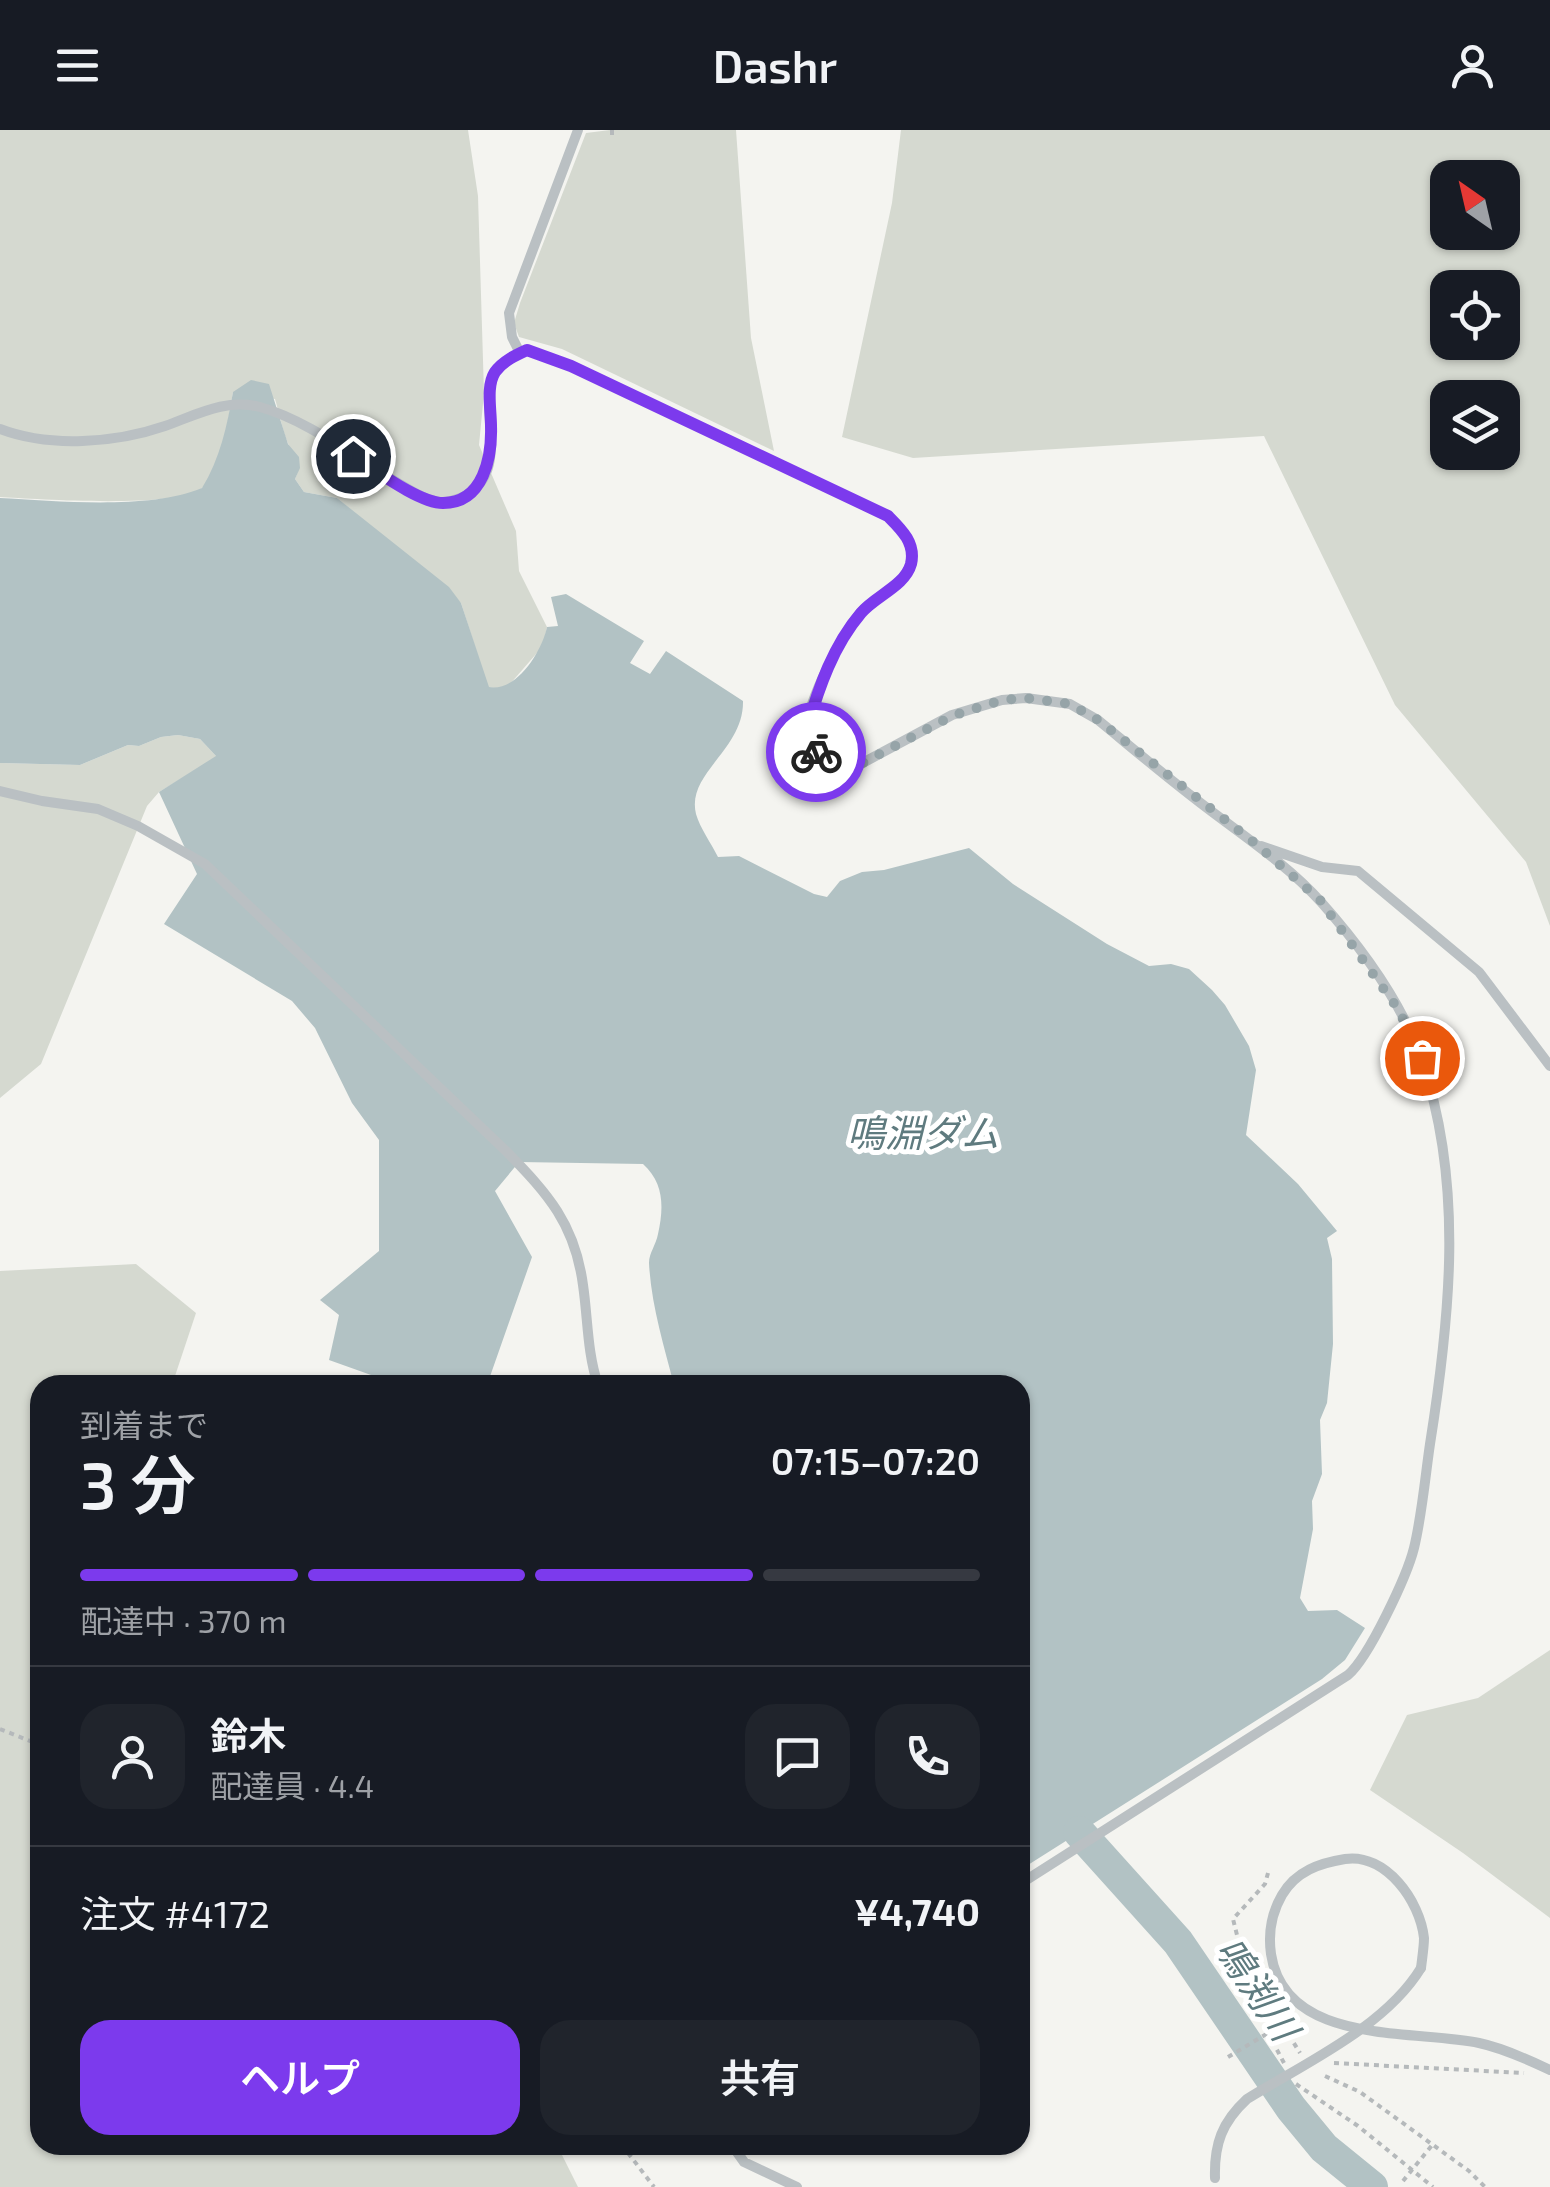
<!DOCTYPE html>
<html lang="ja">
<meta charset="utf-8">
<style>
:root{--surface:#171b24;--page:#20242c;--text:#f1f3f6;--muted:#9ea1a6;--line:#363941;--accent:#7c3aed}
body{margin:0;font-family:"Exo 2","Noto Sans JP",sans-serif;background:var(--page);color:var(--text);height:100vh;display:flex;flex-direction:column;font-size:38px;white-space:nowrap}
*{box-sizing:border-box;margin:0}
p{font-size:32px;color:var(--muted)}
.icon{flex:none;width:55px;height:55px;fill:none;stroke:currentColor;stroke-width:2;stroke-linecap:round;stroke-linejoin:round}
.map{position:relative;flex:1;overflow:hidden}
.panel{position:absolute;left:30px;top:1245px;width:1000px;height:780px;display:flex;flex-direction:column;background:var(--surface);border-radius:30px;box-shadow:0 2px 8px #0004}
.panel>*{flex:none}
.needle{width:65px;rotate:326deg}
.buttons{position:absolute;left:1430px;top:30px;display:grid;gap:20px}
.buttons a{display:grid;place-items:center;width:90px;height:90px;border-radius:20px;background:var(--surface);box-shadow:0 2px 8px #0004;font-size:50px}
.pin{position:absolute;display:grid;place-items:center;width:85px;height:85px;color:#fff;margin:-42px;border:5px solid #fff;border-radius:50%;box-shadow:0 2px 10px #0007}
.courier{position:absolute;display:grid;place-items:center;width:100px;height:100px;margin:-50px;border:8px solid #7c3aed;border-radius:50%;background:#fff;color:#222;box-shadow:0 2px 12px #0007}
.summary em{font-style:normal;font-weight:600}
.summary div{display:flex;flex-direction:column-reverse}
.summary{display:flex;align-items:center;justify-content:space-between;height:170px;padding:0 50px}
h1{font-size:65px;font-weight:600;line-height:75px}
.bar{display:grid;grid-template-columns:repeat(4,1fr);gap:15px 10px;align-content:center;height:120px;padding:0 50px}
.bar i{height:12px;border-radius:8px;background:var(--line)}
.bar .selected{background:var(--accent)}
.bar p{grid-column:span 4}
.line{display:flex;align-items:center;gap:25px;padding:0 50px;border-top:2px solid var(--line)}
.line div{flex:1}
.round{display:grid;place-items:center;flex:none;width:105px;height:105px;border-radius:30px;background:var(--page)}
.primary-button{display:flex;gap:20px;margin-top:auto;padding:20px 50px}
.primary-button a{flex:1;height:115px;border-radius:30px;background:var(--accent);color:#fff;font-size:40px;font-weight:600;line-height:115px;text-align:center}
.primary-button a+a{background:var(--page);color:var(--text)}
header{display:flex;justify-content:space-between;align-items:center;height:130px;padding:0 50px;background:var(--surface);font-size:45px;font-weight:600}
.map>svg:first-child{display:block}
.green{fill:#d5d9d0;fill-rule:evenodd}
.water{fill:#b2c2c4}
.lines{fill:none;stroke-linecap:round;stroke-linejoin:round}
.river{stroke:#b2c2c4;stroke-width:32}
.path{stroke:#b5b9bb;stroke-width:4;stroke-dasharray:5 5;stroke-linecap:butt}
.minor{stroke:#bac0c3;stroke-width:10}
.minor-bridge{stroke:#bac0c3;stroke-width:10}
.done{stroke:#96a4a8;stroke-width:10;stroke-dasharray:0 18}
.route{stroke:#7c3aed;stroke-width:12}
.labels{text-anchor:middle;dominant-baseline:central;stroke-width:10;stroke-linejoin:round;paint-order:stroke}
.water-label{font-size:38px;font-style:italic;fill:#5f7b7f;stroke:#fff}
</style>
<header><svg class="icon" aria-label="menu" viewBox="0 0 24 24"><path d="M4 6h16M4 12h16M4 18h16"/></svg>Dashr<svg class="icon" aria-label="person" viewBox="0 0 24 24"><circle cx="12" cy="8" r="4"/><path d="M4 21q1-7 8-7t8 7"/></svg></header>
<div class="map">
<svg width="1550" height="2057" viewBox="0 0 1550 2057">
<rect width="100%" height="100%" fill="#f4f4f0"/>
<path class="green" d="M0,0h468l10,66 6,197 -5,52 37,86 3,40 28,56 -4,19 -33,38 -11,5 -11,-2 -27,-84 -124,-105 -33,-6 -9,-13c10,-23 -1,-20 -8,-38 -5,-13 -8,-29 -12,-42l-42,-7c-4,24 -12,79 -31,96 -23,21 -167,11 -202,9z
M610,0h126l15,208 23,113 -212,-102 -43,-12 -5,-14 6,-20 66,-170z
M901,0h649v796l-24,-64 -131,-157 -131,-269 -351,22 -71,-21 50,-234zM1448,48h54v54h-54zM1448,158h54v54h-54zM1448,268h54v54h-54z
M178,605l22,4 17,18 -58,35 -12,14 -106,258 -41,34v-335l80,2 48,-20 11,1 22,-9z
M136,1134l60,49 -24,72h-132v760h517l21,42h-578v-916z
M1550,1520v268l-87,-65 -93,-63 37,-75 71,-17z"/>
<path class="water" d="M251,250l18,4 19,60 11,13 1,11 -5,11 9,13 33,6 112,89 12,16 28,84c28,5 53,-36 58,-60l11,-1 -7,-29 15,-3 78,47 -14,22 20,11 16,-23 77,50c1,49 -57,72 -47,113 4,14 15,29 22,43l21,-1 75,38 13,3 13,-16 22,-9 22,-2 85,-22 44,36 94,60 42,22 22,-2 18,5 23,21 13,15 24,41 7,24 -10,65 52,49 39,47 -10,7 5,21 1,85 -6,59 -7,17 2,54 -10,27 1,28 -13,69 8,13 29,-1 28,18 -20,32 -23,19 -302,191v-485h-346c-10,-39 -23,-81 -25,-122 0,-10 7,-18 9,-29 6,-27 6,-51 -15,-70l-124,-2 -24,29 37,66 -45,128h-88l-70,-25 10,-45 -19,-15 59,-49v-111l-27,-37 -37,-75 -23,-27 -128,-77 33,-50 -38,-82 57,-36 -16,-17 -22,-4 -17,2 -22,9 -11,-1 -48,20 -80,-2v-265c57,3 150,12 202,-10 18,-29 25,-62 31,-96z"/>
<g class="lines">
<path class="river" d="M1079,1702l99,110 113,166 33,40 48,39"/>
<path class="path" d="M612,0v9
M0,1599l40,16
M1268,1743l-3,11 -32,35 7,28 39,82
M1228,1927l40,-24
M1284,1933l-16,-30 16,-6 16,26
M1334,1933l190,10
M1325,1946l35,16 109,79 16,16
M1296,1954l62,42 75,61
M622,2015l32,42
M1403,2051l30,-37"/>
<path class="minor" d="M520,223l-8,-16 -3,-24 69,-183
M0,299c49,19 116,14 165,-3 31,-11 61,-28 95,-19 47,13 91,48 133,73 14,8 32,21 48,22 6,1 17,-3 22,-5 52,-26 11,-95 33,-126 8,-10 20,-16 31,-21l44,16 317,150c13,13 27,26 23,46 -5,22 -33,33 -48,48 -19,20 -55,90 -56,117 0,16 13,29 23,39h27l95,-51 50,-15 24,-2 44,6 28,16c33,27 66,55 100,81 41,32 88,62 123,101 40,45 82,102 101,159 42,123 28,257 8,383 -5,34 -8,71 -16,104 -7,28 -45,109 -66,127l-328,209
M0,661l42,10 56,8 40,17 67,38 302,288c41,42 68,72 76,133 5,34 4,67 15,100
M1261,716l61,21 36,4 121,101 71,94
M1421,1838c1,-9 3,-21 3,-30 -4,-37 -38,-85 -79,-79 -25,4 -49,12 -63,36 -11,19 -14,38 -11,59 14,92 141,75 208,89 24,5 48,16 71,27
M732,2015l12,17 53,25"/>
<path class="minor-bridge" d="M1215,2048c-1,-34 7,-56 32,-79 58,-36 138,-72 174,-131"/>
</g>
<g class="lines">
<path class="done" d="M816,622l14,14h27l95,-50 50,-16 24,-2 44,6 28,16 158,124 64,56 78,109 24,49"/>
<path class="route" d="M353,326c21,13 66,47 90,47 41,0 49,-47 48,-77 0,-17 -5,-40 4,-54 8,-11 21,-17 32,-22l44,16 317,150c13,13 28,27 23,48 -6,22 -36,32 -50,49 -28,33 -42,74 -54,115l9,24"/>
</g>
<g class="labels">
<g class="water-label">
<text x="923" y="1002">鳴淵ダム</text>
<text transform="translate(1258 1858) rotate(56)">鳴渕川</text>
</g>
</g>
</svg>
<div class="buttons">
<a><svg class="needle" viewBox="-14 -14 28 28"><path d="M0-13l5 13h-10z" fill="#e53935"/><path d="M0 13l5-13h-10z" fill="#9ea1a6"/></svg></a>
<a><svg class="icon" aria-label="locate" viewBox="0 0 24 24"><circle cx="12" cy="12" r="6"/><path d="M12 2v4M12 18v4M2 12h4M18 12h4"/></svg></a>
<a><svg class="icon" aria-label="layers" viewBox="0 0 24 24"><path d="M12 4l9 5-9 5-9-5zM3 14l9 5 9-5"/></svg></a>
</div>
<div class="pin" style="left:1422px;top:928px;background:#ea580c"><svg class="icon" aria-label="bag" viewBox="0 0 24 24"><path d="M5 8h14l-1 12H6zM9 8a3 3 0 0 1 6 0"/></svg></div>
<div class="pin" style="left:353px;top:326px;background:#1f2937"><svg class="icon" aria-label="home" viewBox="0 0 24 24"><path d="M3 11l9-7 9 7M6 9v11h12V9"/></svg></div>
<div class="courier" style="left:816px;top:622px"><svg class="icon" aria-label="bike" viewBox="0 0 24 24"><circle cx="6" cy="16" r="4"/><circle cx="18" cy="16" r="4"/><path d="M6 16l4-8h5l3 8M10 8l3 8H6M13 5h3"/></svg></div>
<section class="panel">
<div class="summary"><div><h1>3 分</h1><p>到着まで</p></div><em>07:15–07:20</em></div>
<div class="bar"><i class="selected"></i><i class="selected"></i><i class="selected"></i><i></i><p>配達中 · 370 m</p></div>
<div class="line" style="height:180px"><a class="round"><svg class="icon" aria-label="person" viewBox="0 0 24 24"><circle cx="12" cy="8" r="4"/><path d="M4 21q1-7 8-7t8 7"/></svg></a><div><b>鈴木</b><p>配達員 · 4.4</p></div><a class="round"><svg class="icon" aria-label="chat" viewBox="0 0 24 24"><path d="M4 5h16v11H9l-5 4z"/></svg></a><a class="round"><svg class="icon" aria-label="phone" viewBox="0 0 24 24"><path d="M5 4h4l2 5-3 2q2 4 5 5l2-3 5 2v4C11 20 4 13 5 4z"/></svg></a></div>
<div class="line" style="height:130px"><div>注文 #4172</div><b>¥4,740</b></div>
<div class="primary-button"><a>ヘルプ</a><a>共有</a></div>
</section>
</div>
